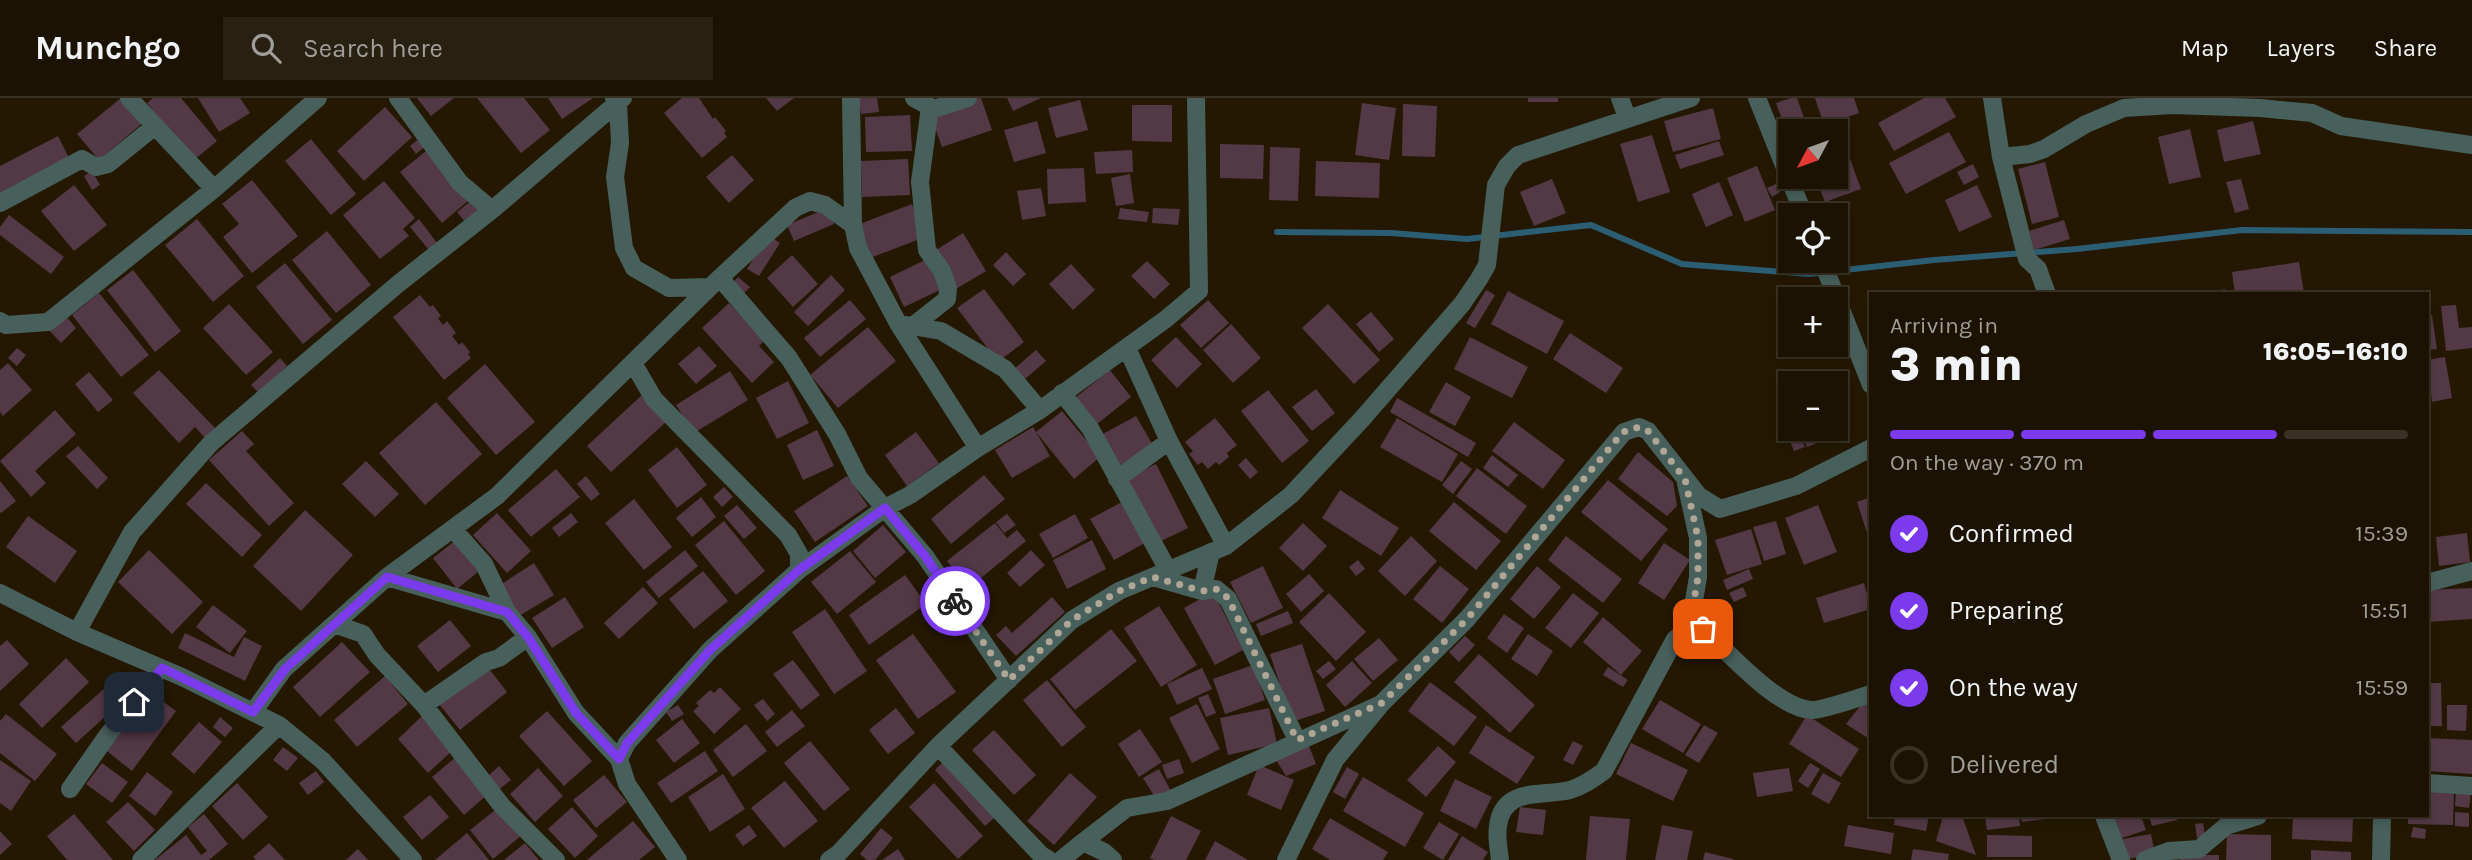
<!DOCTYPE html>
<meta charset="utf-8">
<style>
:root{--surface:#1b1202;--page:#282011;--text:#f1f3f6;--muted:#a09e99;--line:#393224;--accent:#7c3aed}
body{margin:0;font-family:Karla,sans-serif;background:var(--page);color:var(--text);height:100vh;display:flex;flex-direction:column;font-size:26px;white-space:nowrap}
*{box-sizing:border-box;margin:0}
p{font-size:23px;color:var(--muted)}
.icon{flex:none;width:38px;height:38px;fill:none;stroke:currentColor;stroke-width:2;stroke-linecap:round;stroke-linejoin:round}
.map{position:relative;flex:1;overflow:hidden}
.details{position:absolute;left:1869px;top:194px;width:560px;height:525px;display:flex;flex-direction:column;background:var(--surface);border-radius:0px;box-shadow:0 4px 10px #0003,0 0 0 2px var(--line)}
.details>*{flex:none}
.needle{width:46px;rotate:229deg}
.buttons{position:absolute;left:1778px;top:21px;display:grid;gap:14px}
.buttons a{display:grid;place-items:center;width:70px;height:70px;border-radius:0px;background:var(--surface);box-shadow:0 4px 10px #0003,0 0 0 2px var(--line);font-size:35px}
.pin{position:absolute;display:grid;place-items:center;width:60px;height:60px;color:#fff;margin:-30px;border-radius:14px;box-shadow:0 4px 10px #0006}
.courier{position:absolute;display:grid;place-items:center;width:70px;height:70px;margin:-35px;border:5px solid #7c3aed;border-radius:50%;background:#fff;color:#222;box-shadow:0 2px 9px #0007}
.head em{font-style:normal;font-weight:800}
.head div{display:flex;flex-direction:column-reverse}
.head{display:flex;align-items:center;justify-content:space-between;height:119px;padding:0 21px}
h1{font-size:46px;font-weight:800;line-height:52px}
.bar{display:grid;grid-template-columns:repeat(4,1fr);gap:10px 7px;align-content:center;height:84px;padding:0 21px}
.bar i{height:9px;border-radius:5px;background:var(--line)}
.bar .current{background:var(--accent)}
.bar p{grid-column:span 4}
ol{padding:0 21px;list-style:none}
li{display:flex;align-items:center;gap:21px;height:77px}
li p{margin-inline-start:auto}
li .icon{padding:7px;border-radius:50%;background:var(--accent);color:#fff;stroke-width:4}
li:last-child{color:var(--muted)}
li i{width:38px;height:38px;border:4px solid var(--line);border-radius:50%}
header{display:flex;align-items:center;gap:42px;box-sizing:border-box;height:98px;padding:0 35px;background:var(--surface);border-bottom:2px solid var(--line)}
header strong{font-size:33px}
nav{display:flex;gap:38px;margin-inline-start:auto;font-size:24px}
.search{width:490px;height:63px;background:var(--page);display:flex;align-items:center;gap:18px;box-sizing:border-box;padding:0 24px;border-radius:0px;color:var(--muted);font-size:26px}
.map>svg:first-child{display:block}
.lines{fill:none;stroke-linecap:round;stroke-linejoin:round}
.stream{stroke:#2c5e73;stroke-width:6}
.building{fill:#533946}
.street{stroke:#48605c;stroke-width:18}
.done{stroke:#b0a696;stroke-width:7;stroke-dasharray:0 12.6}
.route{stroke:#7c3aed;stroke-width:9}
</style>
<header>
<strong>Munchgo</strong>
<div class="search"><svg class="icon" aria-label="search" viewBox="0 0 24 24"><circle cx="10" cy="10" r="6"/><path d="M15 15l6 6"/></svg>Search here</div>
<nav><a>Map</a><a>Layers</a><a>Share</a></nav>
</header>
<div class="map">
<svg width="2472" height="762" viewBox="0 0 2472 762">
<rect width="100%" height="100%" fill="#241802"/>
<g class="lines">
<path class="stream" d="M1277,134l114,1 76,6 124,-14 91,39 127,10 125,-14 143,-11 165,-19 230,2"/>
</g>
<path class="building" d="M121,0l25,22 -47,40 -22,-26z
M153,0h28l36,43 -23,19 -47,-57z
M198,0h42l10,15 -31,19z
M417,0h37l-23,18z
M477,0h47l26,32 -29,23z
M548,0h45l-31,21z
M682,0h17l14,21 2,-2 11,14 -2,2 3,4 -25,21 -38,-45z
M766,0h28l-17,13z
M859,0h18l2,14 -18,2z
M978,0h3l11,32 -50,17 -12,-33z
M1007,0h34l-28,13z
M1528,0h30v4h-30z
M1791,0h6l11,31 -18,2v4l-2,1 -12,-33z
M1815,0h39l5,15 -35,12z
M1924,0h21l11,19 -62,34 -16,-28z
M1080,2l8,30 -32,8 -8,-30z
M1362,5l34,5 -7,52 -34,-5z
M1403,6l34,2 -2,51 -33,-1z
M1132,7h40v37l-40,-1z
M385,9l27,30 -48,44 -27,-30z
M1713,10l8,31 -48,13 -9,-31z
M910,17l2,36 -46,1 -1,-35z
M1037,23l9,32 -32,9 -10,-32z
M2253,23l8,33 -37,8 -7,-32z
M2190,31l11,48 -32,7 -11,-47z
M1949,34l17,30 -60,32 -17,-31z
M1652,37l18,57 -32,10 -18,-58z
M58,38l11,22 -69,36v-28z
M422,38l6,8 -12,10 -6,-8z
M311,41l45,55 -25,21 -46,-54z
M1719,43l5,14 -44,14 -5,-14z
M1220,46l44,1 -1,34 -43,-1z
M1270,49l30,1 -2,53 -29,-1z
M1846,50l15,41 -36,13 -10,-25h21v-26z
M1132,52l1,22 -37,2 -2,-22z
M426,53l42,50 -26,22 -42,-51z
M732,57l22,25 -25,23 -23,-26z
M908,61l2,36 -48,2 -1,-36z
M1316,63l64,2 -1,35 -64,-2z
M2045,64l14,55 -27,7 -14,-55z
M1973,66l6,13 -15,8 -7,-13z
M1757,68l18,44 -30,12 -18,-44z
M1084,70l2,34 -38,2 -1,-35z
M92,73l8,14 -8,5 -8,-14z
M1130,76l4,29 -18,3 -5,-28z
M1552,81l14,34 -32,13 -14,-34z
M2241,81l8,30 -14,4 -9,-31z
M252,82l46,56 -46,37 -29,-36 16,-13 -17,-20z
M384,83l31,37 -12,11 6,7 -29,23 -37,-44z
M1719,84l14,33 -27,12 -14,-33z
M1776,86l4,8 -8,5 -5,-9z
M74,87l33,40 -33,26 -33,-40z
M1977,87l15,32 -33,15 -14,-32z
M1041,90l5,28 -24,4 -5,-29z
M471,103l8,9 -14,12 -8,-10z
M912,106l13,33 -55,21 -13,-33z
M828,110l6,16 -40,17 -7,-16z
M1120,110l29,4 -2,10 -29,-3z
M1153,110l27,1 -2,16 -26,-2z
M9,117l55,42 -13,17 -51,-39v-8z
M197,121l47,57 -31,26 -48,-57z
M419,121l18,24 -8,7 -19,-23z
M2064,122l6,19 -36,11 -5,-19z
M327,133l44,54 -35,28 -44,-53z
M963,135l23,38 -30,18 -23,-37z
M768,137l12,8 -21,33 -12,-7z
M1006,154l20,22 -13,12 -20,-21z
M792,157l26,29 -25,23 -26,-29z
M929,160l15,30 -40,19 -14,-30z
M1147,163l23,23 -16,15 -23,-23z
M2299,164l5,32h-69l-3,-22z
M285,165l47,57 -29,24 -47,-57z
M1071,166l24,26 -22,20 -24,-26z
M133,172l48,61 -26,21 -48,-62z
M831,177l14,15 -37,36 -14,-14z
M738,179l12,10 -7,7 -11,-10z
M984,191l40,53 -26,20 -41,-54z
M2225,191l1,5h-17l-1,-1z
M1486,192l9,5 -20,33 -9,-5z
M1508,193l56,30 -17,33 -56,-30z
M99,195l50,62 -28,22 -49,-62z
M420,197l10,12 3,-2 8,11 -3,2 5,7 4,-4 9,12 -4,3 7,9 3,-3 8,10 -2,2 3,4 -27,22 -51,-63z
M850,202l16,19 -46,38 -16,-19z
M1208,202l21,23 -28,25 -21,-23z
M729,205l35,38 -5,5 15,16 -22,21 -50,-55z
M229,206l44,48 -27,23 -43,-47z
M1328,206l52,56 -26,24 -52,-56z
M2456,207l3,23 13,-1v21l-26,3 -5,-45z
M1371,214l23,27 -15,13 -23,-28z
M65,217l11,13 -15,15 -12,-13z
M2432,217l5,34 -10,1v-34z
M1231,226l30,34 -28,25 -30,-33z
M868,229l28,34 -58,47 -28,-33z
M1570,235l53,35 -17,25 -53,-34z
M1176,239l26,27 -25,24 -26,-28z
M1470,239l58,30 -16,31 -58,-29z
M699,248l18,20 -21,18 -18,-20z
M17,250l9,7 -9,11 -9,-8z
M1036,252l10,11 -21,18 -10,-11z
M2445,259l7,41 -20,4 -5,-42z
M280,260l7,8 -28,27 -8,-8z
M8,265l24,27 -29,26 -3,-4v-42z
M485,266l50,58 -39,33 -49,-57z
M159,272l56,58 -10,10 -10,-11 -16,16 -46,-50z
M1110,272l21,27 -34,27 -21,-27z
M730,273l18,29 -54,33 -18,-28z
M89,274l24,28 -15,12 -23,-28z
M788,283l21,42 -32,16 -21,-41z
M1446,284l25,15 -16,29 -26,-14z
M1316,291l19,24 -23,18 -20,-24z
M1268,292l41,51 -27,22 -41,-52z
M642,297l24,27 -55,50 -24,-26z
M1836,299l14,33 -43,17 -8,-18h37z
M1397,300l79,45 -8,14 -78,-45z
M436,304l46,52 -57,51 -46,-52z
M55,312l21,24 -41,37 11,12 -15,14 -31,-36z
M1062,313l38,46 -26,22 -38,-47z
M1136,318l18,31 -37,20 -18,-31z
M1215,320l22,27 -10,8 2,4 -10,8 -3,-3 -8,7 -6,-7 -4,3 -9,-11 4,-3 -8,-9z
M1397,320l61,36 -16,28 -62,-35z
M1790,320v11h8l7,18 -11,4 -12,-30z
M1514,324l51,38 -22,29 -51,-38z
M1033,329l17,29 -38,22 -17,-28z
M817,332l17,36 -31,14 -16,-35z
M242,333l12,13 -8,7 48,52 -25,23 -60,-66z
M916,334l23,31 -32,23 -22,-31z
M78,348l30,32 -11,11 -31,-33z
M677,349l30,38 -30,23 -29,-38z
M1638,354l35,30 4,24 -10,10 -49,-37z
M1492,357l26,20 -10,12 -25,-19z
M1246,360l12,14 -8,7 -12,-14z
M366,363l33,33 -24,23 -33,-33z
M1461,363l11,8 -19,25 -11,-9z
M1156,366l32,64 -31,15 -32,-64z
M1477,370l50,38 -21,28 -50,-38z
M556,371l24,28 -49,40 -23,-27z
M984,377l21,24 -54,45 -20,-25z
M586,378l14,18 -9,7 -14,-17z
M847,378l21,30 -53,36 -21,-31z
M1608,382l60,49 -27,32 -60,-49z
M0,383l16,20 -15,12 -1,-1z
M206,385l56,52 -20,22 -56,-53z
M724,389l9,10 -11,10 -9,-10z
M1340,392l59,38 -18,28 -59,-38z
M701,399l15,20 -24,20 -16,-19z
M1871,399v45h-1l-13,-40z
M634,401l38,48 -28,23 -39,-47z
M1122,404l23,41 -31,17 -24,-41z
M1454,404l47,39 -25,29 -47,-39z
M737,407l20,23 -13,11 -20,-23z
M1818,407l19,47 -33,13 -19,-47z
M305,412l48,45 -52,56 -48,-45z
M497,415l34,38 -24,22 -34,-38z
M571,415l7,9 -19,15 -7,-9z
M1007,416l9,11 -12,8 -8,-11z
M1075,416l13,24 -35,20 -14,-24z
M28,418l49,35 -22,32 -49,-36z
M724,423l41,50 -29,24 -41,-50z
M1776,423l10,33 -22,7 -11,-34z
M995,425l12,15 10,-8 9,11 -57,47 -22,-27z
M1303,425l24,23 -24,25 -24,-23z
M883,427l23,27 -31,26 -22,-27z
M1751,431l11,35 -35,11 -12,-35z
M2467,435l3,29 -31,4 -3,-29z
M1411,438l26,25 -32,35 -27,-25z
M1566,438l56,43 -19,24 -55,-43z
M460,439l24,30 -27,22 -24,-31z
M1092,442l14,29 -39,20 -14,-29z
M1664,445l26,17 -26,40 -26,-17z
M149,452l54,52 -31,32 -54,-52z
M685,452l13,16 -39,32 -13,-16z
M1031,452l14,15 -25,22 -13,-14z
M850,453l26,31 -39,32 -26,-32z
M1358,462l7,9 -9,7 -7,-9z
M534,465l20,32 -35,21 -19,-31z
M1263,468l20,42 -32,15 -21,-41z
M1440,468l29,23 -27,34 -29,-24z
M1537,468l24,21 -27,32 -24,-20z
M1749,471l4,10 -26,11 -4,-10z
M703,473l25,30 -34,28 -25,-30z
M1309,476l15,17 -23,21 -15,-18z
M905,477l21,29 -57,41 -20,-30z
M1864,485l7,26 -47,14 -8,-25z
M643,489l15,16 -39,36 -15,-16z
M1743,489l4,9 -13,6 -5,-9z
M2472,490v31l-45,3v-32z
M1213,494l30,58 -28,15 -31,-57z
M1329,495l37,39 -30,29 -37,-39z
M1573,495l26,20 -28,35 -26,-20z
M565,499l19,30 -32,21 -20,-30z
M1052,499l13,15 -49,44 -20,-21 10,-9 6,7z
M213,507l34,26 -17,22 -34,-26z
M1159,508l38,59 -36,22 -37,-59z
M825,511l42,62 -33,23 -42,-62z
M1288,513l5,12 -32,13 -5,-12z
M1504,516l20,14 -17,25 -20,-15z
M1603,519l39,34 -21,24 -38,-33z
M450,522l21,26 -33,26 -21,-26z
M1111,531l26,32 -62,49 -25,-31z
M185,535l49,24 10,-20 18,9 -17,35 -67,-33z
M913,536l43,58 -38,27 -42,-59z
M1528,536l25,17 -16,25 -26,-17z
M1465,538l10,9 -16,17 -10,-10z
M1379,540l19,22 -25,21 -19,-22z
M7,542l22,24 -29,27v-45z
M342,544l28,30 -50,45 -27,-30z
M1302,546l23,67 -33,11 -22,-68z
M1479,556l56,51 -25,28 -56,-51z
M66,560l23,24 -47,46 -23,-24z
M793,562l27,35 -19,15 -28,-36z
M1329,563l7,8 -13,10 -7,-8z
M1352,563l20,22 -27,24 -19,-22z
M1253,567l12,35 -40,14 -12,-35z
M487,568l20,26 -47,38 -21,-26z
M1608,569l20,13 -5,7 -20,-12z
M1202,570l10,21 -35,16 -10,-21z
M385,578l23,28 -51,43 -23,-27z
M115,581l14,16 -53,48 -15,-16z
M1047,582l39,47 -24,20 -39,-47z
M1430,584l47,35 -23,29 -46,-35z
M2427,585h14l1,43h-15z
M720,589l21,22 -27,25 -21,-23 6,-5 -3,-3 14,-13 4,3z
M150,594l26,19 -44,60 -25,-20z
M1208,596l8,19 -10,4 -8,-19z
M763,601l12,15 -8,7 -13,-16z
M1660,602l41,24 -18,29 -41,-24z
M1871,604v38l-25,-16 15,-19z
M1197,606l23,45 -28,14 -23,-45z
M678,607l6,9 -12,7 -6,-9z
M2447,607h20l-1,26 -19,-1z
M896,610l19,25 -27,21 -19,-24z
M1269,610l8,36 -49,11 -8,-37z
M792,612l13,16 -28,21 -12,-15z
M547,613l45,50 -28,25 -45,-50z
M6,616l51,40 -22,27 -35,-28v-32z
M423,617l31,34 -26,24 -30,-34z
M1807,617l52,34 -18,28 -52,-33z
M220,619l13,11 -8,9 -12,-10z
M682,621l18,24 -26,20 -18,-23z
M199,624l23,20 -28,32 -23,-20z
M746,626l21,27 -34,26 -20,-27z
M1486,627l49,32 -18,27 -48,-31z
M1704,627l14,8 -19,30 -14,-8z
M1140,631l22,33 -23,15 -21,-33z
M994,632l42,45 -22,20 -42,-45z
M2427,640l45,2v34l-45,-3z
M810,643l40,48 -26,22 -40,-48z
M1307,643l9,23 -30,12 -13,-21z
M1573,643l10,5 -10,19 -10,-5z
M1631,645l57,27 -15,31 -57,-27z
M1438,648l18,16 -30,35 -19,-17z
M283,649l15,11 -11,13 -14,-11z
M705,653l13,20 -47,32 -14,-20z
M456,659l31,38 -23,20 -32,-38z
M1179,661l5,14 -17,6 -5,-14z
M0,662l31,21 -20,30 -11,-8z
M944,663l51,56 -10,9 -50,-56z
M102,665l26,19 -16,21 -26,-19z
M1810,665l10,6 -12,19 -10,-7z
M1259,667l35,15 -13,30 -34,-15z
M499,668l12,14 -15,12 -11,-13z
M1347,669l12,7 -14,25 -12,-7z
M538,670l25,28 -28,26 -25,-28z
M1789,670l4,23 -36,6 -4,-24z
M1159,671l12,22 -15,8 -13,-21z
M316,673l8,11 -16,13 -9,-12z
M147,674l26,20 -18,24 -26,-20z
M1070,675l27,24 -43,48 -27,-24z
M1823,675l18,10 -12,21 -18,-10z
M723,676l22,35 -35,23 -22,-35z
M604,677l23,27 -31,26 -23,-28z
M1363,679l61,36 -19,34 -62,-36z
M1455,681l37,18 -16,32 -36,-18z
M785,683l33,40 -34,27 -33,-40z
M237,685l31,34 -25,23 -31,-34z
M934,685l49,53 -25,23 -49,-52z
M2427,692h27l-1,35 -45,-1v-8h19z
M2456,692l15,2 -2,16 -14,-2z
M430,697l19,22 -27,23 -19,-23z
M128,704l27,28 -21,21 -28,-29z
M499,709l23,28 -29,24 -23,-29z
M572,709l26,29 -23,22 -27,-29z
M1520,709l26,3 -3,25 -27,-3z
M2455,714l14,1v14l-14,-1z
M74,716l39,46h-46l-20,-24z
M204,716l24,30 -19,16h-54l31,-25 15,20 6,-4 -19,-24z
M1171,718l30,15 -15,29h-32l-4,-2z
M1590,718l40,3 -4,41h-40z
M1895,718h34l-3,15 -32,-6z
M1943,718h19l14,39 -40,-14z
M1985,718h34l1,10 -33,4z
M2021,718h38v1l-37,5z
M2112,718h29l5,14 -27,9z
M2149,718h27l1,4 -25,6z
M2293,718l60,3 -1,23 -60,-3z
M1330,720l58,34 -5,8h-53l-18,-11z
M633,723l22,26 -16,13h-52z
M1439,724l20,12 -16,26 -20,-12z
M2203,725l2,13 -8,2 -2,-14z
M749,727l8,11 -14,10 -8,-11z
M1662,727l31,6 -6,29h-32z
M1848,727l46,8 -3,21 -47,-8z
M2413,729l13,2 -1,10 -14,-2z
M881,730l12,10 -18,22h-8l-7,-6z
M0,733l12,13 -12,11z
M467,735l22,27h-54z
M2151,736l4,20 -28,5 -4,-20z
M2227,736l44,1v25h-45z
M1987,737l45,1v21h-45z
M1462,738l26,16 -5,8h-35z
M1215,743l33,19h-43z
M269,745l16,17h-29l-3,-3z
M525,745l14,17h-35z
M358,751l10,11h-22z
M898,751l7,11h-23z
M1913,751l36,5 -1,6h-37z
M2311,752l40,2v8h-40z
M1705,754l28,7v1h-30z
M2181,757h38v5h-38z"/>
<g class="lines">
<path class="street" d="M129,0l85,91
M398,0l62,85 32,27
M914,0l20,11 34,-11
M1620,0l7,20
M1757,0l47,117
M1992,0l9,59 26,102 11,10 9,25
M614,1l4,5 2,39 -5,34 9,71 10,20 35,20 41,-1
M851,1l2,126 5,23 41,77 75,117 2,7
M2001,59l29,-3 14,-5 42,-25 38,-16 48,-3 88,3 52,5 29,13 131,19
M0,105l82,-44 14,8 12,-3 47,-38
M1822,163l49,124
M720,180l69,80 48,76 22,44 66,78 84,124
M0,223l6,4 42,-3 166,-133 104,-91
M906,227l35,6 64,38 35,41
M914,227l33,-26 1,-11 -6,-17 -15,-21 -7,-68 10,-75
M1127,250l42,93 57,105
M633,265l21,36 134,136 11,19v16
M1062,295l28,35 78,142
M1117,381l52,-38
M1686,385l12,55v39l-9,53
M453,431l31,35 23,48 21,25 48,76 43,46 8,25 51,76
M387,479l120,35
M1153,479l49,14 14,-2 12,10 69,141
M2427,485l45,-12
M1202,493l9,-39
M0,495l77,39 105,45 97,48 44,36 90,99
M334,526l29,10 14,21 47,50 78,101 54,54
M77,534l55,-100 79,-89 187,-159 94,-74 131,-112
M424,607l62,-43 13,-4 29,-21
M253,614l31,-43 103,-92 110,-81 213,-209 85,-79 15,-7 15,4 28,20
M938,648l103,109 8,5
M619,661l8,-16 83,-93 89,-80 86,-62 25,-13 66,-46 64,-39 126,-91 33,-28 -3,-193
M2427,685l45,3
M70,691l37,-53 54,-68
M2104,718l17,44
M1083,744l44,-34 40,-7 212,-96
M141,762l138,-135
M829,762l10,-7 99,-107 134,-126 47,-29 107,-45 65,-51 71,-76 100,-115 17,-25 8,-14 9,-80 11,-19 11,-11 173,-57
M1061,762l22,-18 21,10 9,8
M1286,762l49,-100 47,-57 85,-84 157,-187 15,-5 9,4 51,65 21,13 76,-23 75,-38
M1500,762c-1,-10 -4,-23 -2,-34 5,-40 44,-29 72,-36 13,-4 23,-11 34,-19l71,-132 14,-9 14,-1c25,23 75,80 109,81 12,0 45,-12 59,-16
M2145,762l24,-9 30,-2 27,-23 32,-10
M2381,762l1,-44"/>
</g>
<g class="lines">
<path class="done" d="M955,503l54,79 63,-60 47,-29 34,-14 49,14 14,-2 12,9 69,142 85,-37 85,-84 156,-187 16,-5 9,4 37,48 13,59v39l-9,53 14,-1"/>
<path class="route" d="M134,604l28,-34 91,44 32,-43 102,-92 120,35 21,25 48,76 43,46 8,-16 83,-93 89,-80 86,-62 40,48 30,45"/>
</g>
</svg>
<div class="buttons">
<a><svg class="needle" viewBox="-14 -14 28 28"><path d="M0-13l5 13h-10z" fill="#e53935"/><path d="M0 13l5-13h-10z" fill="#a09e99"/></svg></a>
<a><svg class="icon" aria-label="locate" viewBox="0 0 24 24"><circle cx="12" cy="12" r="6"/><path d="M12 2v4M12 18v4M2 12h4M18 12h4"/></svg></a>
<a>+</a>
<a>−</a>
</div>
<div class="pin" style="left:1703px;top:531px;background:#ea580c"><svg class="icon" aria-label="bag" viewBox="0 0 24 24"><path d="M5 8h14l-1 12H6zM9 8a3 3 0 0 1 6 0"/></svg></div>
<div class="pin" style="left:134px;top:604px;background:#1f2937"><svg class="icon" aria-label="home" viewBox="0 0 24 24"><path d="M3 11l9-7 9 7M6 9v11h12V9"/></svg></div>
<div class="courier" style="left:955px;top:503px"><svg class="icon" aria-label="bike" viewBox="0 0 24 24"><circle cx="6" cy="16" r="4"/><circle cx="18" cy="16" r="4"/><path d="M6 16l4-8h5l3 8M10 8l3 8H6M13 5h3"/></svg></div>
<section class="details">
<div class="head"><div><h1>3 min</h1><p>Arriving in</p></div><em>16:05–16:10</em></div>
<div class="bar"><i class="current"></i><i class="current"></i><i class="current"></i><i></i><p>On the way · 370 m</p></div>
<ol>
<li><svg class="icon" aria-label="check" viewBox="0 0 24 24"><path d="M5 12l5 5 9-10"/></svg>Confirmed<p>15:39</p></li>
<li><svg class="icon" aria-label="check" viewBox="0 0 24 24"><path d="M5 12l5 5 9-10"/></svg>Preparing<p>15:51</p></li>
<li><svg class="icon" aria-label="check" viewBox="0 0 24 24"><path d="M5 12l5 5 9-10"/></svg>On the way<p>15:59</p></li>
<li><i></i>Delivered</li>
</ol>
</section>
</div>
